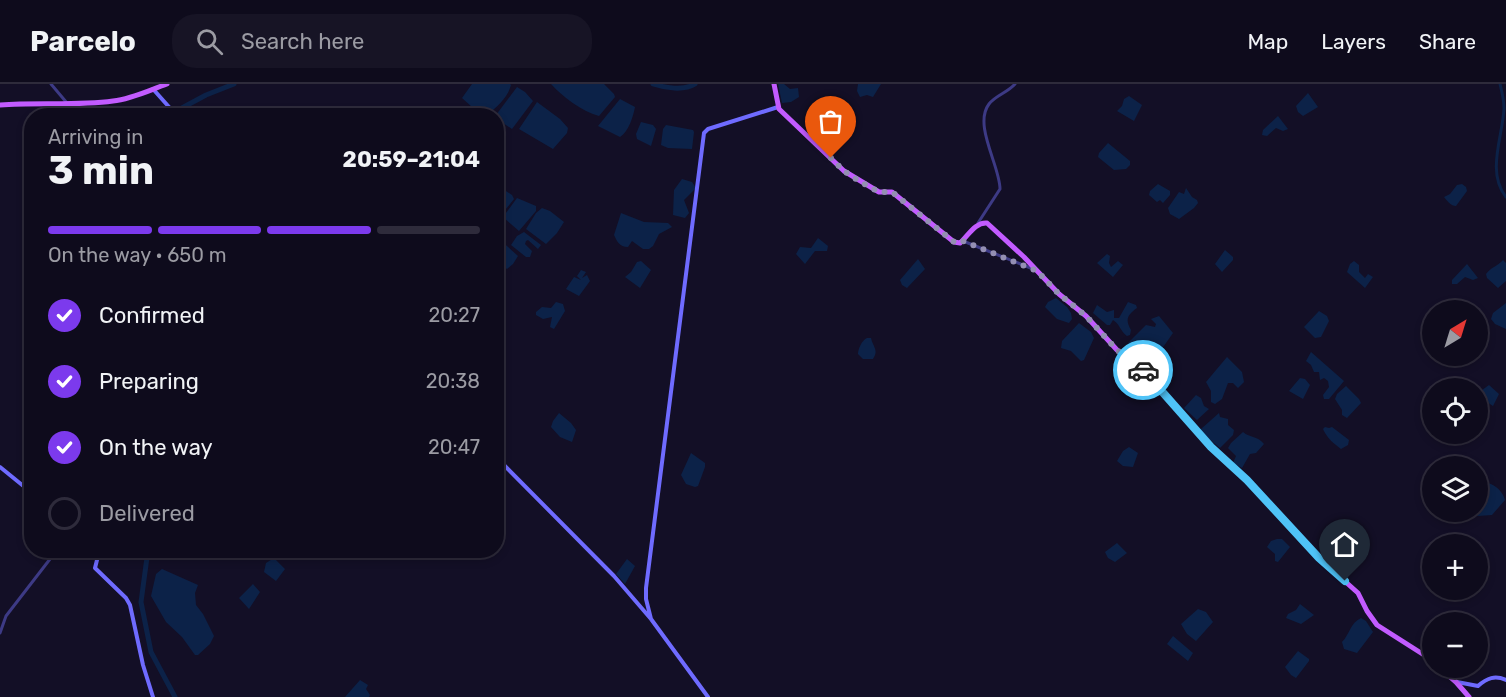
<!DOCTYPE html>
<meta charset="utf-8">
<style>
:root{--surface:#0e0b1c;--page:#171425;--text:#f1f3f6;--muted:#9b9ba3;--line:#2e2b3b;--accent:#7c3aed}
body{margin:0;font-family:Rubik,sans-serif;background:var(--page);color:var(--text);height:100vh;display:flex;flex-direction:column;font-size:22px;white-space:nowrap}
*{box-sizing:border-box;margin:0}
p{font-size:20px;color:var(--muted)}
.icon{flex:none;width:33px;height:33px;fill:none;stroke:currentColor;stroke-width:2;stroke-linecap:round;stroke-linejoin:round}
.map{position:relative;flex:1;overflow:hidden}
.side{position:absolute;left:24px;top:24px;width:480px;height:450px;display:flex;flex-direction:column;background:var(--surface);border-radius:24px;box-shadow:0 3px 9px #0003,0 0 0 2px var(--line)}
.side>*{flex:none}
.needle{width:39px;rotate:38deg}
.fabs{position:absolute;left:1422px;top:216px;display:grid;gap:12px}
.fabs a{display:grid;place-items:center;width:66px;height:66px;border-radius:50%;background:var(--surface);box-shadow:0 3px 9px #0003,0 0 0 2px var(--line);font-size:30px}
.pin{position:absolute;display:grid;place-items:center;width:51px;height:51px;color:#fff;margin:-62px -26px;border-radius:50% 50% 50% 0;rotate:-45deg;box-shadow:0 0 6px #0007}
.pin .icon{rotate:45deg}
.courier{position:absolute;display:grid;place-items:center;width:60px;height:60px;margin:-30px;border:4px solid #4fc3f7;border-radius:50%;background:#fff;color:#222;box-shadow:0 2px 8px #0007}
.headline em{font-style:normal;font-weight:700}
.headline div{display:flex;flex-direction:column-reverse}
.headline{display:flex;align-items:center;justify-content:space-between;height:102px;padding:0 24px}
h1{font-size:39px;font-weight:700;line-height:45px}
.bar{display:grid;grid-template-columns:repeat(4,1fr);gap:9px 6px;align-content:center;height:72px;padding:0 24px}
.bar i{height:8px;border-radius:4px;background:var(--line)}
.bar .active{background:var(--accent)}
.bar p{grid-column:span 4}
ol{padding:0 24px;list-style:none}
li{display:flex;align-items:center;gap:18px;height:66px}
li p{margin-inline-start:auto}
li .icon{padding:6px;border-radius:50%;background:var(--accent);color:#fff;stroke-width:4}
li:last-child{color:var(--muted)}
li i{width:33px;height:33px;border:3px solid var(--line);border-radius:50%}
header{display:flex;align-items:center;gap:36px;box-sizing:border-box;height:84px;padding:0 30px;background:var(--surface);border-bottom:2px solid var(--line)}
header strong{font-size:28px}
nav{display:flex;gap:33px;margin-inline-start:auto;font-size:21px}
.search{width:420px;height:54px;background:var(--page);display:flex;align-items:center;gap:15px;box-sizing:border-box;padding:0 21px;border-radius:24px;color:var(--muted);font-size:22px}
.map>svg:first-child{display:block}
.water{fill:#0c2248}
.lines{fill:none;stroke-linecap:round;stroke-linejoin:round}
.canal{stroke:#0c2248;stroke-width:3}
.river{stroke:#0c2248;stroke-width:5}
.street{stroke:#3d3a85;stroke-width:3}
.secondary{stroke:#6f6bff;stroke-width:4}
.primary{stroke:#c25bff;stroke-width:5}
.done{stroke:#948fb3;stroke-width:6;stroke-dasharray:0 10.8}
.route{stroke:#4fc3f7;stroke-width:8}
</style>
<header>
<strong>Parcelo</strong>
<div class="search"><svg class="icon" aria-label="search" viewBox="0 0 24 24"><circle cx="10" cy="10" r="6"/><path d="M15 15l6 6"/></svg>Search here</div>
<nav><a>Map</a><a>Layers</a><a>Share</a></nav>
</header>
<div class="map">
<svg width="1506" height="613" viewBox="0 0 1506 613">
<rect width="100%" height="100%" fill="#130f26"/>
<path class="water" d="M472,0h38l1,1c-3,12 -14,22 -24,30l-5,1 -20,-18z
M551,0h53l10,10 1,3 -16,19c-18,-5 -36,-19 -48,-32z
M778,0h6l6,5 8,-1 1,9 -8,5 -9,1z
M858,0h23l-8,13 -6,-2 -7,2 -3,-6z
M517,3l8,5 8,9 -21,28 -12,-8 -4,-6z
M1308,9l10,14 -15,9 -5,-4 -2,-6z
M1129,12l13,9 -8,16 -17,-10 5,-5 2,-7z
M620,15l15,8c-2,10 -6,24 -15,30l-22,-11z
M537,18l23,17 8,9 -1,5 -14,16 -34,-20z
M1278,32l10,13 -5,2 -7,-3 -9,8 -5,-1 1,-5z
M641,38l12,3 3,4 -5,17 -14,-7 -1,-5z
M666,41l27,5 1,2 -2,17 -24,-1 -7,-3 2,-16z
M1108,59l22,18v4l-4,4 -12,1 -16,-13 1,-4z
M682,95l10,3 4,6 -12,12 5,13 -4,5 -12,-3 1,-25z
M1158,100l12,7v4l-7,8 -3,-3 -3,2 -8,-7 1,-4z
M1462,100l4,3 1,4 -11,15c-5,0 -9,-5 -12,-9l6,-3 7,-9z
M500,103l12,8 2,4 -13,16 -5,-3 1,-22z
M1186,104l6,9 5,3 1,3 -4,5 -15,11 -9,-5 -2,-6 11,-16 5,2z
M517,114l19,8v5l-17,20 -16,-14z
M542,124l8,3 14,11 -7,11 -11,11 -20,-15 10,-16z
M621,129l23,9 24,1 4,4 -13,7 -6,12 -4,3h-6l-11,-8 -4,6c-9,0 -11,-6 -14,-12z
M524,148l17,13 -3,4 -10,-9 -2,1 -1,3 7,7 -2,6h-4l-15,-12 6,-9z
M496,152l22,20 -5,8 -6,5 -10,-7 4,-13 -4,-4z
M818,154l10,8 -1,5h-12l-10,13 -9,-10 4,-7 11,1z
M1225,166l8,7v3l-11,12 -7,-8z
M1107,170l3,2 -1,7 2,4 7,-6 5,4 -10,12 -16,-14z
M918,175l7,10 -18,19 -5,-3 -2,-5z
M1503,176l3,3v18l-8,7 -11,-10 -1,-4c5,-7 12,-8 17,-14z
M641,177l10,9 -11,18 -15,-11 6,-5 6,-10z
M1354,177l5,4v7l6,6 3,-4 5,3 -8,11 -18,-16 3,-8z
M1467,180l11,14 -5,2 -8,-3 -8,7h-5v-4z
M581,186l5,2 -4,6 5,-3 3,6 -11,15 -13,-7 8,-12 7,3 -4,-4z
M1056,214l11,9 4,6 1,6 -3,4 -12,-4 -12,-12 3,-5z
M556,218l7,2 2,7 -11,18 -4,-2 2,-10 -9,2 -7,-4v-3l6,-5 9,1z
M1128,218l8,3 1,3c-10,7 -12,12 -6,22l-1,5 -3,1c-7,-5 -7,-12 -14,-16l-3,5h-3l-14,-12 4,-8 10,7 7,-2v8h5z
M1506,219v26l-11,-5 -4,-5 2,-6z
M1319,227l8,5 2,5 -8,16 -6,1 -11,-11z
M1159,232l14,17 -14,20 -15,14 -5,-3v-6h-6l-1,-9 -4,-6 18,-18 9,2 1,-3 -5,-5z
M1079,239l12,9 3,6 -10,22 -3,1 -10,-10 -10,-3 1,-7z
M867,254h4c2,9 8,12 2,21h-10l-5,-5c0,-5 4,-14 9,-16z
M1311,268l33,29 -15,18h-5l-1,-4 6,-8 -1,-6 -4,-3 -4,2 -1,-8h-5l-3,-7 -5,-4z
M1227,273l15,15 2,10 -6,6 -5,-5h-5l-6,16 -7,5 -4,-2v-11l-5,-9z
M1300,294l5,1 5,6 -7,14 -14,-8z
M1489,301l10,9 -6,12 -15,-10v-3z
M1346,302l13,13 2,4 -14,15 -5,-3v-5l-7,-11 2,-5z
M1196,311l5,3 3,8 5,3 -12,11 -13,-12z
M559,329l12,10 5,7 -4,12 -12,-5 -9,-10 2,-6z
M1219,329l1,4 8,2v6l6,5 -1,5 -13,13 -17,-14 -2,-5z
M1325,343l4,1 3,-1 17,13 -1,5 -7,4c-8,-6 -14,-11 -18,-20z
M1243,348c7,6 15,4 21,12l-8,9 -6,1 -8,14 -9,-5 3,-7 -8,-8 3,-5z
M1129,363l9,6 -5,14 -10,-1 -6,-5 6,-10z
M691,369l14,10v4l-7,19 -3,1 -9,-3 -5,-9z
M1488,399c8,2 15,9 17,17l-13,15 -14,1 -6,-4h6v-23z
M1277,455h5l8,8 -12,15 -3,-1v-7l-8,-7 4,-6z
M1117,459l10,10 -12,9 -7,-4 -3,-6z
M274,474l11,11 -9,12 -12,-9 2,-9z
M627,475l8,7 -10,18 -9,-10z
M162,485l36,16 -3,8 1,12 7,9 11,22 -4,8 -12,11h-3l-13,-18 -16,-15 -15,-26 5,-22z
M253,500l7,8 -11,17 -10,-11z
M1300,520l14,11 -13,9 -15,-6 2,-4 8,-4z
M1198,525l8,3 7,10 -17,19 -9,-7 -6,-10z
M1361,534l5,3 7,11 -16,21 -13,-4 -2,-7c8,-8 8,-19 19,-24z
M1173,552l20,17 -5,8 -21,-17z
M1298,567l11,8v2l-13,17 -5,-3 -6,-8z
M360,596l8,5 -2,4 4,6 -1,2h-24z"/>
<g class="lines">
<path class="canal" d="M1500,0c2,8 4,16 4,24 -1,28 -18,64 2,89"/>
<path class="river" d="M653,0c12,4 31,7 42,0
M167,32l39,-21 28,-11
M148,466l-7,52 10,50 24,45"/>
<path class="street" d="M51,0l16,19
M978,139l22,-34c0,-23 -27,-64 -11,-85 7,-9 18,-11 26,-20
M963,157l70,28
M0,549l6,-17 51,-66"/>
<path class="secondary" d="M153,5l24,27
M496,373l118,119 37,43 57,78
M0,383l32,26
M97,466l1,6 -3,12 31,30 4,7 13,60 10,32
M651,535l-5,-20v-11l58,-455 4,-4 70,-22
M1457,598l21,4c9,-8 17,-11 28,-6"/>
<path class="primary" d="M774,0l5,25 65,62 35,21h13l62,50 6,1c8,-7 15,-21 27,-20l37,34 35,37 27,22 31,34 28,23 66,74 36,33 72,78 39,35 9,18 10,14 55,35
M0,21c38,-3 76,1 113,-4 19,-2 37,-11 54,-17
M1440,584l16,14 13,15"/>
</g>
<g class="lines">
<path class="done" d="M831,74l13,13 15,10 20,11h13l62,50 6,1 3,-2 74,30 22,23 27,22 31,34 26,20"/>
<path class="route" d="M1143,286l68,77 36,33 72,78 26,23"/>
</g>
</svg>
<div class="fabs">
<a><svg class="needle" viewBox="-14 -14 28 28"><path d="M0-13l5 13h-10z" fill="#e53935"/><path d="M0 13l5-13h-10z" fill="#9b9ba3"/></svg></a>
<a><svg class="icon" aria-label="locate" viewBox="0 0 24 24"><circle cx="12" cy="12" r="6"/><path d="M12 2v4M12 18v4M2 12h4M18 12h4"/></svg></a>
<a><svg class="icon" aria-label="layers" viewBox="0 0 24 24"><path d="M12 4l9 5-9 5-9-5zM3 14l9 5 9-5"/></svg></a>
<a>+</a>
<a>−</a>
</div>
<div class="pin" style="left:831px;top:74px;background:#ea580c"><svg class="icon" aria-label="bag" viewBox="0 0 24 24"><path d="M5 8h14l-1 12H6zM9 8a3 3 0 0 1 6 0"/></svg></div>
<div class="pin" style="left:1345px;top:497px;background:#1f2937"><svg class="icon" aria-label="home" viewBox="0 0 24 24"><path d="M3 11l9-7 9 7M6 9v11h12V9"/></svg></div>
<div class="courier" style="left:1143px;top:286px"><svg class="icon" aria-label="car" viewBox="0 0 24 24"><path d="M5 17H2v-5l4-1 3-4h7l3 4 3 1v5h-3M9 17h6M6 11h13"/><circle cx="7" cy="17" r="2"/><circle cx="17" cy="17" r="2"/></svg></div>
<section class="side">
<div class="headline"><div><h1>3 min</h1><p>Arriving in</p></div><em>20:59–21:04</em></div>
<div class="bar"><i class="active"></i><i class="active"></i><i class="active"></i><i></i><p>On the way · 650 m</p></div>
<ol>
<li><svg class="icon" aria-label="check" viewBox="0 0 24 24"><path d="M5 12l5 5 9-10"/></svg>Confirmed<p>20:27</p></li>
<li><svg class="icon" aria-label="check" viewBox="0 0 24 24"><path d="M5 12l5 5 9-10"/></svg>Preparing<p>20:38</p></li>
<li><svg class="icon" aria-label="check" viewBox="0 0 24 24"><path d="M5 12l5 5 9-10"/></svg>On the way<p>20:47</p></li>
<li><i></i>Delivered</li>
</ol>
</section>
</div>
